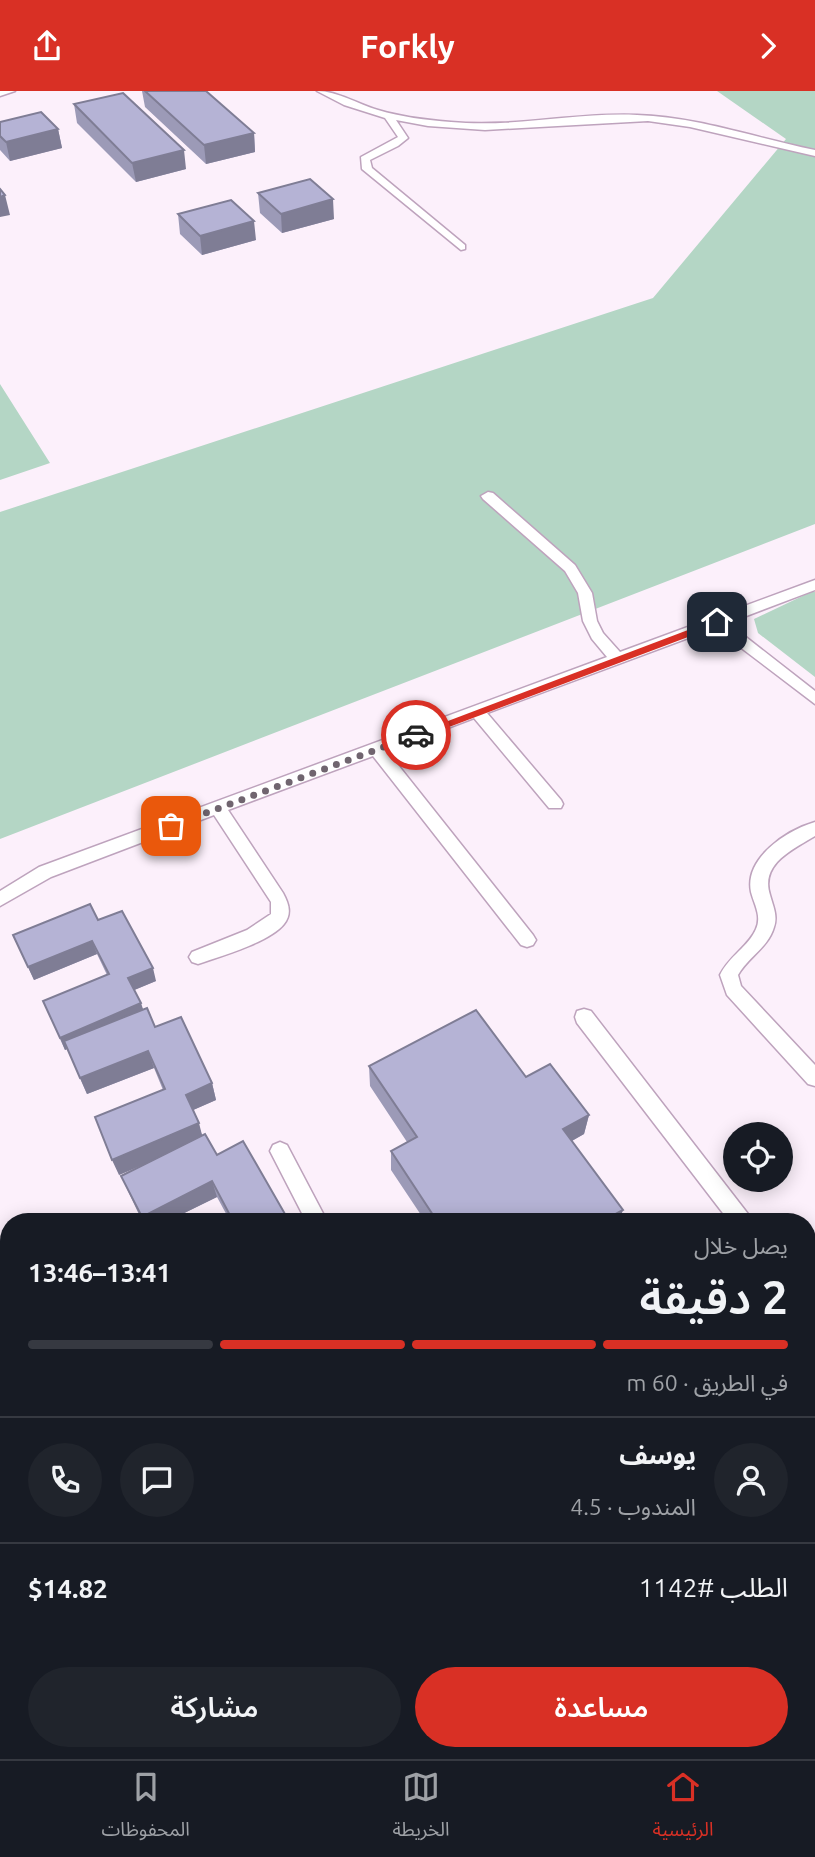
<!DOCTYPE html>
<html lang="ar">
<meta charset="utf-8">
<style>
:root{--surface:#171b24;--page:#20242c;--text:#f1f3f6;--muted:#9ea1a6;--line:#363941;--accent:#d93025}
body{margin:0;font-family:Ubuntu,"Noto Sans Arabic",sans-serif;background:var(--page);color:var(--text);direction:rtl;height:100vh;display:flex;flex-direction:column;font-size:26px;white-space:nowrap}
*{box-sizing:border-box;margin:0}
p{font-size:23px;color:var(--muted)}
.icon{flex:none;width:38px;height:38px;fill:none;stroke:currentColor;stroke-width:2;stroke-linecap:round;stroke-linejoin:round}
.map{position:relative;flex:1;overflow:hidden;direction:ltr}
.sheet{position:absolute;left:0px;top:1122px;width:816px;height:548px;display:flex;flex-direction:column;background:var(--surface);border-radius:28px 28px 0 0;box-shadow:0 4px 18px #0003;direction:rtl}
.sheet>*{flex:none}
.fabs{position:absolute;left:723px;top:1031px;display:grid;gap:14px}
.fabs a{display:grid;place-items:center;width:70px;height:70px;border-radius:50%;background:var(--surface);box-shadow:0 4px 18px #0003;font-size:35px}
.pin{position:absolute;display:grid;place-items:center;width:60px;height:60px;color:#fff;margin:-30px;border-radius:14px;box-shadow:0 4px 10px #0006}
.courier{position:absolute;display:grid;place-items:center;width:70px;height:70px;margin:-35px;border:5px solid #d93025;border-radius:50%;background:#fff;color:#222;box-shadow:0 2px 9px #0007}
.head em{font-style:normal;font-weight:600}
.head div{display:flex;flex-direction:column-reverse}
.head{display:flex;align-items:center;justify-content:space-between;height:119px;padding:0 28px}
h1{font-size:46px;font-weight:600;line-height:52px}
.bar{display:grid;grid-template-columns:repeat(4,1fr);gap:10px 7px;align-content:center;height:84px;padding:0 28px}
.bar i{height:9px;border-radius:5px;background:var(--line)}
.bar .active{background:var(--accent)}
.bar p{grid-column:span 4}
.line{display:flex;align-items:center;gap:18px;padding:0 28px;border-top:2px solid var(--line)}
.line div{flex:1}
.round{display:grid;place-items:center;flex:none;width:74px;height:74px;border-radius:37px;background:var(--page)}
.cta{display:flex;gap:14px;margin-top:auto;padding:14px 28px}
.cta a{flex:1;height:80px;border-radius:42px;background:var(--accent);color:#fff;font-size:28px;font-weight:600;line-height:80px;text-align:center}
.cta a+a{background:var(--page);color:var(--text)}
header{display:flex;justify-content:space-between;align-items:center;height:91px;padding:0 28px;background:var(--accent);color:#fff;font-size:32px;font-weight:600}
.menu{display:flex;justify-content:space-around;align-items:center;height:98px;border-top:2px solid var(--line);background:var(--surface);font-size:19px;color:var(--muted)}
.menu a{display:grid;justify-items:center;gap:4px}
.menu .active{color:var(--accent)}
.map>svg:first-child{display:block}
.green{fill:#b4d6c5}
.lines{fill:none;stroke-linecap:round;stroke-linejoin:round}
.lane-casing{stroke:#bea3bd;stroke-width:3}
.lane{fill:#fff;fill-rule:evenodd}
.wall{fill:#9c9ab7}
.shaded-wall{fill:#7f7d95}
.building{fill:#b5b3d5;stroke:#7f7d95;stroke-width:2}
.route{fill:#d93025}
.done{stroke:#70656f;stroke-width:7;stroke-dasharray:0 12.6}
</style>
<header><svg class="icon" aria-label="forward" viewBox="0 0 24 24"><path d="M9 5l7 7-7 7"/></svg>Forkly<svg class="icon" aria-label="share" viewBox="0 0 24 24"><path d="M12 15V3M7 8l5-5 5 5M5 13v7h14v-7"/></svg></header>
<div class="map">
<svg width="815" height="1668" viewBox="0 0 815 1668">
<rect width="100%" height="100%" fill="#fcf0fb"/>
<path class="green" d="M717,0h98v433l-815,315v-327l653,-214 133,-159z
M0,293l50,79 -50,17z
M813,500l2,1v85l-57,-44 -4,-14z
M0,1500l9,28v133h42l2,7h-53z"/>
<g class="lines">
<g class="lane-casing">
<path id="lane" d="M0,0h15l-15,5z
M317,0c21,0 40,13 61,19 23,7 48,10 73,12 63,6 124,-10 186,-7 61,2 119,23 178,35v6l-125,-29 -42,-6 -163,9 -57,-4 -32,-6 12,18 -10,8 -28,14 2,8 93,77v4l-4,1 -99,-81 -1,-12 37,-20 -13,-19 -41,-13z
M488,401l5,1 82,72 17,28 5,28 6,12 17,19 195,-72v10l-87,33 87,68v13l-100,-76 -228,85 74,87 2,4 -2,4h-12l-75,-90 -87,33 146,184 3,5 -3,5 -6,2 -6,-2 -148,-189 -145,54 55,83c6,11 9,21 1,31 -14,18 -65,33 -86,40l-6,-2 -3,-5 3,-5 55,-22 24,-16v-12l-57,-87 -163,62 -51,29v-15l39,-24 568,-210 -15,-18 -9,-18 -5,-28 -13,-22 -82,-72 -2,-3z
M815,731v14c-23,14 -55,28 -45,59 3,11 8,21 4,32 -6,21 -26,30 -36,48l3,11 74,79v21l-7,-2 -81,-89 -7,-20c9,-19 29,-29 36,-46 6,-13 -2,-25 -5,-37 -7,-34 36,-62 64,-70z
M584,918l7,2 157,203 3,7h-22l-152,-198 -2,-6 2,-6z
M280,1051l7,3 40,76h-21l-36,-70 3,-6z
M0,1164l9,6v34l-9,-6z
M807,1207l8,3v29l-8,-4z
M195,1661h26l3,7h-26z
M376,1661h27l3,7h-27z"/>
</g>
<use href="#lane" class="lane"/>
</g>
<path class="wall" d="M142,0h64l48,42 1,19 -49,12 -61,-57z
M74,13l112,65 -50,13 -59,-59z
M0,31l58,7 4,19 -52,13 -10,-11z
M258,102l76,26 -52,14 -22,-20z
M178,123l78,26 -54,15 -22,-21z
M98,829l58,61 -22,9 9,20 12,17 57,56 4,17 -23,10 9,25 15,20 69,66h-56l-13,-24 -49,24h-26l-21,-45 21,-11 -23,10 44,-85 -9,-22 -67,26 -20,-45 -2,1 -22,-49 64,-26 -10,-21 -63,26 -21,-45z
M369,975l157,11 63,38 -5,19 -12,7 47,80h-194l-34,-51v-19l16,-9 -37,-56z
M807,1337l8,11v211l-8,-12z"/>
<path class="shaded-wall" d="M58,38l4,19 -52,13 -4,-19z
M254,42l1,19 -49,12 -2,-19z
M184,59l2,19 -50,13 -4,-19z
M5,104l5,20 -10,2v-20z
M333,108l1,20 -52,14 -1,-19z
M254,130l2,19 -54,15 -2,-19z
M92,850l5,13 -63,26 -6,-13z
M153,877l3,13 -24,10 -4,-13z
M141,912l4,12 -80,35 -5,-12z
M148,960l6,17 -67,26 -7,-16z
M212,992l4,17 -25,11 -5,-16z
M589,1024l-5,19 -25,14 4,-19z
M199,1032l4,16 -84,36 -7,-15z
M212,1090l5,16 -49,24h-25l-1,-4z
M623,1119l-4,11h-16z
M285,1123l1,7h-15z"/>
<path class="building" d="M145,0h61l48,42 -50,12z
M123,2l61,57 -52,13 -58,-59z
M41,21l17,17 -52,13 -6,-6v-14z
M310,88l23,20 -52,15 -23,-21z
M0,98l5,6 -5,2z
M231,109l23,21 -54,15 -22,-22z
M90,813l8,16 24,-9 31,57 -25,10 13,25 -81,35 -17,-37 66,-27 -17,-33 -64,26 -15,-32z
M147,917l8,19 26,-10 31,66 -26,12 13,28 -87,37 -17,-43 70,-28 -17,-38 -68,27 -16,-37z
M476,919l50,67 24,-13 39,51 -26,14 60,81 -20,11h-166l-46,-70 26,-14 -48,-71z
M205,1043l12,21 26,-14 42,73 -14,7h-38l-21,-40 -70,36 -21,-41z
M807,1337l8,11v189l-8,-12z"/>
<path class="route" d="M717,528l5,3 -2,3 -300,113 -9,-3z"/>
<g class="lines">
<path class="done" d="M171,735l245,-91"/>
</g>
</svg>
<div class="fabs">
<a><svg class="icon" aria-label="locate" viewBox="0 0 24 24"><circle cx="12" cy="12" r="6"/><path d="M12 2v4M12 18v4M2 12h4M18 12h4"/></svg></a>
</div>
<div class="pin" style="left:171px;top:735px;background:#ea580c"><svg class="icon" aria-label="bag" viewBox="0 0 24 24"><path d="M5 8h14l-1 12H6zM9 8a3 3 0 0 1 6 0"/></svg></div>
<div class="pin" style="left:717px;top:531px;background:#1f2937"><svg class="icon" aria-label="home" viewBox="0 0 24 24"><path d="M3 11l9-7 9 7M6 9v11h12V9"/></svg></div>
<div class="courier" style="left:416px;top:644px"><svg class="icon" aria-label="car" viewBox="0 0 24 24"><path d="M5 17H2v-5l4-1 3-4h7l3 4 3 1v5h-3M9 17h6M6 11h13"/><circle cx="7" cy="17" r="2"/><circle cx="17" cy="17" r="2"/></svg></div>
<section class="sheet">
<div class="head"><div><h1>2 دقيقة</h1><p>يصل خلال</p></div><em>13:41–13:46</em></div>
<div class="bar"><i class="active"></i><i class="active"></i><i class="active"></i><i></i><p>في الطريق · 60 m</p></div>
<div class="line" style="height:126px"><a class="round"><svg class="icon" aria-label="person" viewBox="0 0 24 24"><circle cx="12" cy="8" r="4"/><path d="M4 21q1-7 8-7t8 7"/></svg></a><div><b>يوسف</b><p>المندوب · 4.5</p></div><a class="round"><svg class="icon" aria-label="chat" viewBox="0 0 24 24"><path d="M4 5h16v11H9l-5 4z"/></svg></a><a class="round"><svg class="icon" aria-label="phone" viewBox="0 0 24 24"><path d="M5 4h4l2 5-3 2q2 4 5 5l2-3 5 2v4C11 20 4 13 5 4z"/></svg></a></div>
<div class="line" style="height:91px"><div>الطلب #1142</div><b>$14.82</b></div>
<div class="cta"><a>مساعدة</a><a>مشاركة</a></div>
</section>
</div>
<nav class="menu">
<a class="active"><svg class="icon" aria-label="home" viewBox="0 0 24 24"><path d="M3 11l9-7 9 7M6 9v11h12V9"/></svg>الرئيسية</a>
<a><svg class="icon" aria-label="map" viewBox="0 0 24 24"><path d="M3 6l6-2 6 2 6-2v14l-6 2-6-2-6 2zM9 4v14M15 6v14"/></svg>الخريطة</a>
<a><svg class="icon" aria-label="saved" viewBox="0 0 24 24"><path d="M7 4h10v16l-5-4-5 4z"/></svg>المحفوظات</a>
</nav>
